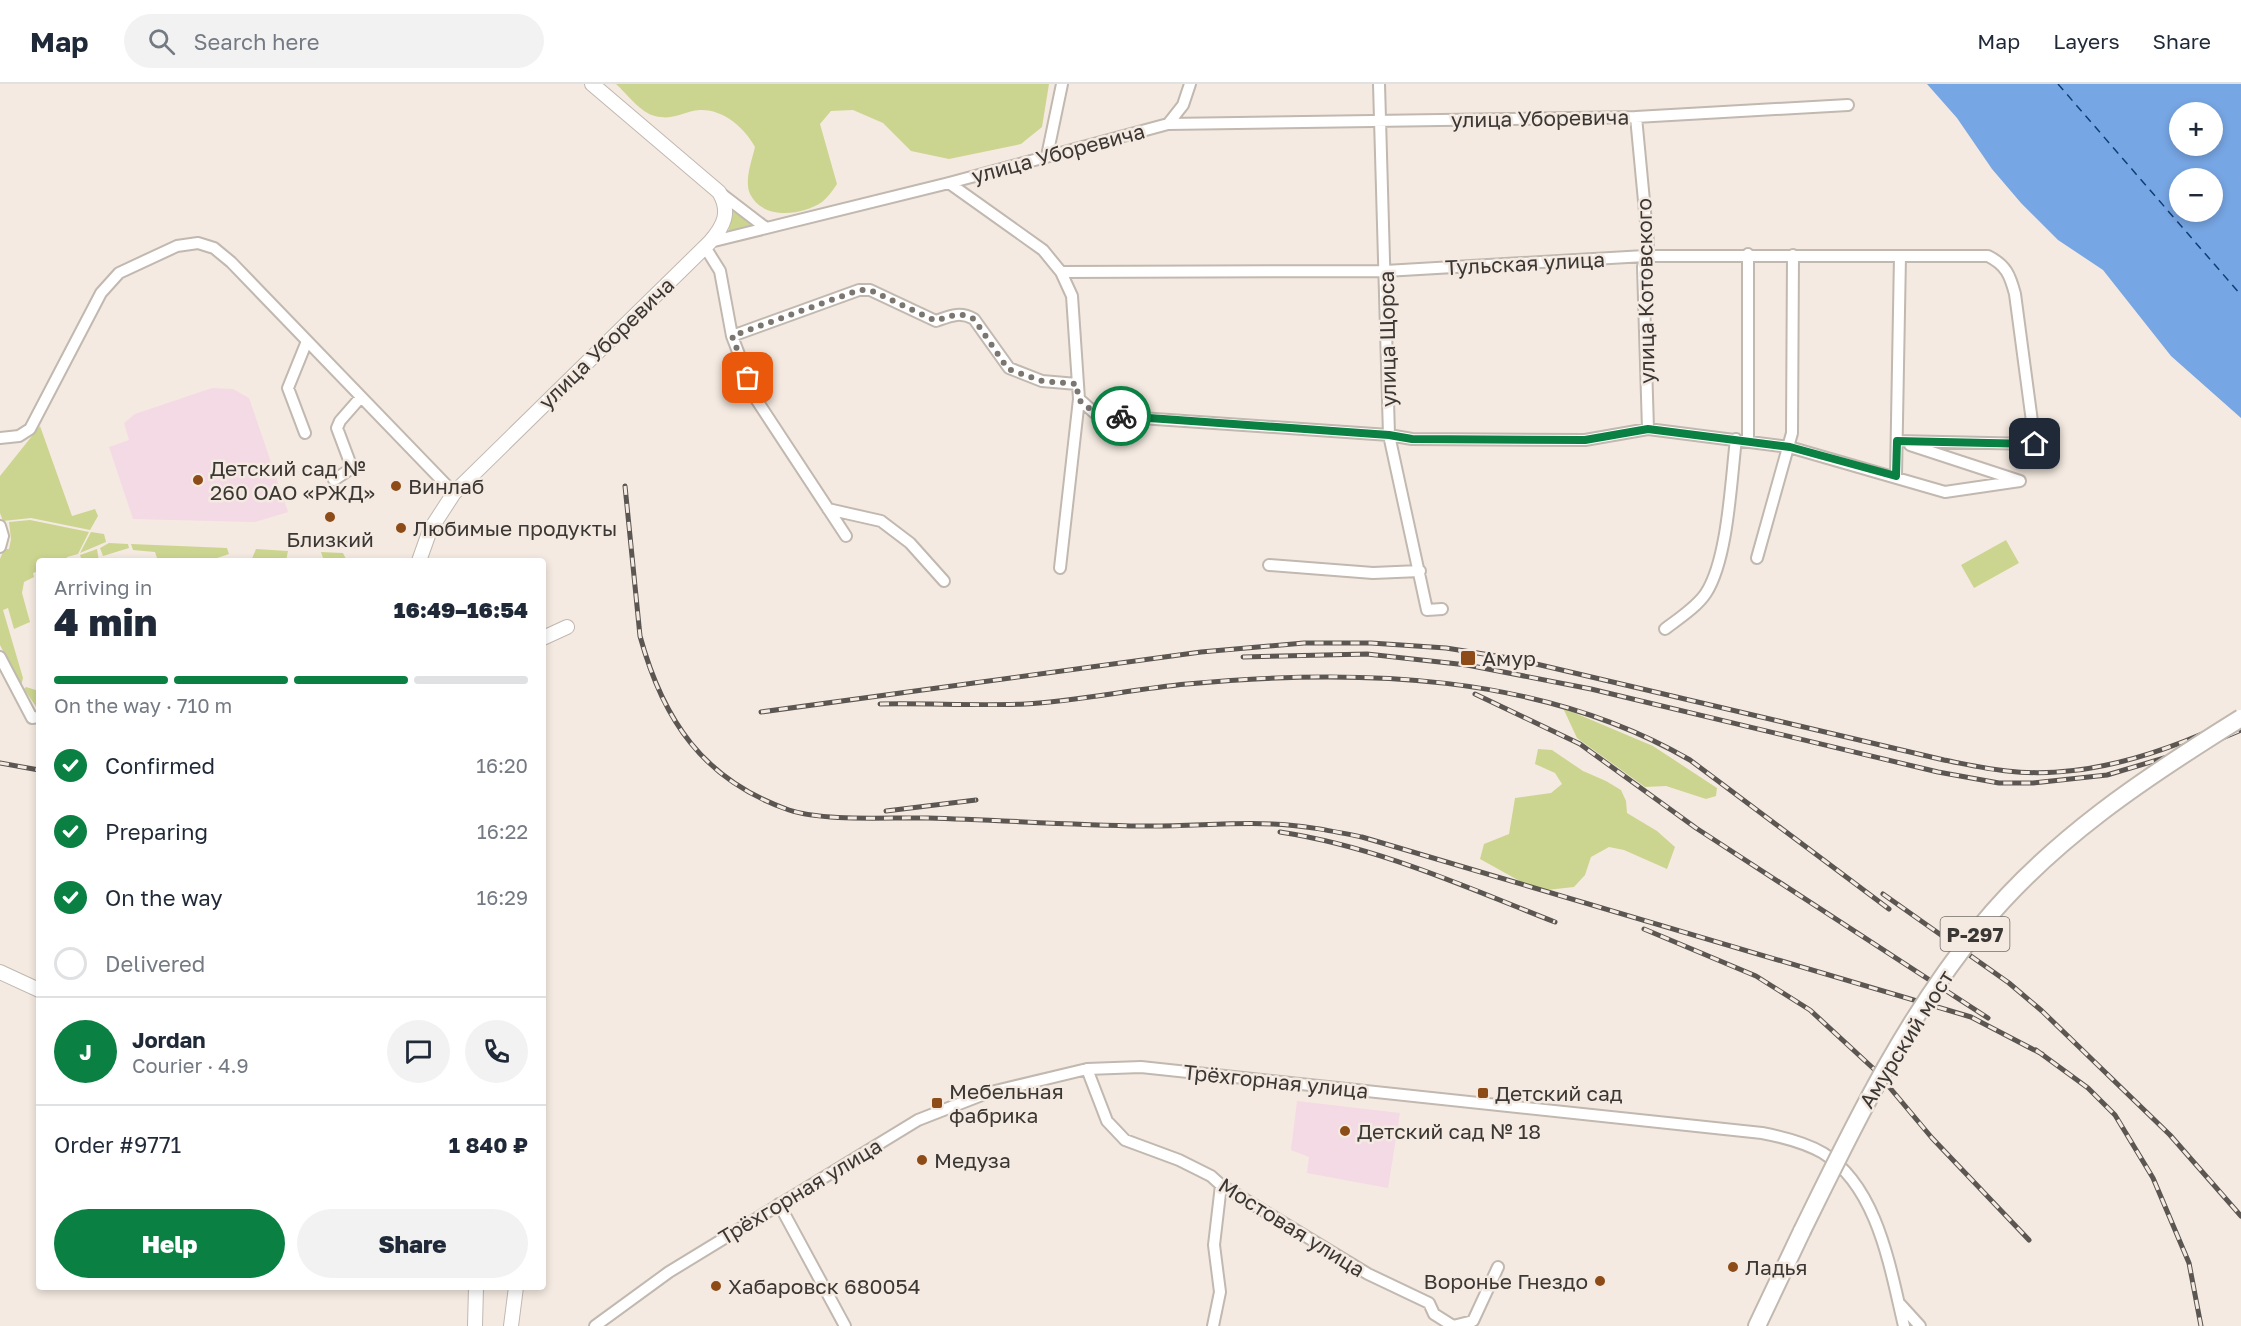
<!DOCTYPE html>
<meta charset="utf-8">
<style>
:root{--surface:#fff;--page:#f2f2f3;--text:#1f2937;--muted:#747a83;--line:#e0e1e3;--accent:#0b8043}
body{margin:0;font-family:"Golos Text",sans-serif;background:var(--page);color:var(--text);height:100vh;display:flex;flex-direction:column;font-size:22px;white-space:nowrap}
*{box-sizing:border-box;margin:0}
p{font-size:20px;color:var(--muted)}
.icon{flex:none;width:33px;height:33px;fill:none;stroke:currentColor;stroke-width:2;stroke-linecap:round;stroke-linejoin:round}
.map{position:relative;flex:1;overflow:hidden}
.side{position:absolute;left:36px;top:474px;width:510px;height:732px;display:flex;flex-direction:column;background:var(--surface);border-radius:6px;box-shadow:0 3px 9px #0003}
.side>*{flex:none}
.fabs{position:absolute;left:2169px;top:18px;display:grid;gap:12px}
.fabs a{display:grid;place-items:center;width:54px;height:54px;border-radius:50%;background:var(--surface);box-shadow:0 3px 9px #0003;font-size:30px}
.pin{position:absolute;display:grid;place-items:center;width:51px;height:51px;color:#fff;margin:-26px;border-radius:12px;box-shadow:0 3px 9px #0006}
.courier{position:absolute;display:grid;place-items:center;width:60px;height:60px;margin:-30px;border:4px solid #0b8043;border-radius:50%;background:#fff;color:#222;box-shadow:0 2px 8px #0007}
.summary em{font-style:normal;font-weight:800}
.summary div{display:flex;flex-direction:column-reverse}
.summary{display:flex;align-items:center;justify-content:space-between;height:102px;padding:0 18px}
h1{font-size:39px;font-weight:800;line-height:45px}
.bar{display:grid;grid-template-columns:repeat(4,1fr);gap:9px 6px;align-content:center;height:72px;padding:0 18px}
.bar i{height:8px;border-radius:4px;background:var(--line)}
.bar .on{background:var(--accent)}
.bar p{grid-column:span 4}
.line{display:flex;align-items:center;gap:15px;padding:0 18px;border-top:2px solid var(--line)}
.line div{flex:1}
.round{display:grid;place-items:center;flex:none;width:63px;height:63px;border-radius:32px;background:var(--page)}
ol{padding:0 18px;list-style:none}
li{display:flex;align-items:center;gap:18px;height:66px}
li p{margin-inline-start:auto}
li .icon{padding:6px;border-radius:50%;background:var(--accent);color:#fff;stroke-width:4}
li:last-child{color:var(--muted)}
li i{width:33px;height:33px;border:3px solid var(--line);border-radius:50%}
.action{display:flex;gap:12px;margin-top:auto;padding:12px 18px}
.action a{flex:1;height:69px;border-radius:36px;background:var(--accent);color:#fff;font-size:24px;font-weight:800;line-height:69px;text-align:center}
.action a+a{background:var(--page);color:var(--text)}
header{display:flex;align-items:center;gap:36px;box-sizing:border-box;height:84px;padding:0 30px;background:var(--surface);border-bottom:2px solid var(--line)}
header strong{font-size:28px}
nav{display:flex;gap:33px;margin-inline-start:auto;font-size:21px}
.search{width:420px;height:54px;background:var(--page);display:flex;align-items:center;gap:15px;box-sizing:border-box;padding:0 21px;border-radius:33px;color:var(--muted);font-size:22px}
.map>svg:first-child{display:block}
.education{fill:#f3dae4}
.green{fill:#ccd58f}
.water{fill:#77a6e4;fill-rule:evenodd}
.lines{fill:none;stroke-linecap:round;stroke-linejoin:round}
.ferry{stroke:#0f3d75;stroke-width:1.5;stroke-dasharray:8 6;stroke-linecap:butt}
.minor-casing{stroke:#c1b8af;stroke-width:14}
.major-casing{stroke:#c1b8af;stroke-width:16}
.highway-casing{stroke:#c1b8af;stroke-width:20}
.minor{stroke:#fff;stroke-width:10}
.major{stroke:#fff;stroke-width:14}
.highway{stroke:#fff;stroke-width:16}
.rail-casing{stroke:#5b5652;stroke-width:5}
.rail{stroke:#f4eae1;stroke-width:3;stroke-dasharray:9;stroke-linecap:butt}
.highway-bridge-casing{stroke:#c1b8af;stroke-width:20;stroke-linecap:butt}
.highway-bridge{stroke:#fff;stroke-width:16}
.done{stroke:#7c7671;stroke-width:6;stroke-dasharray:0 10.8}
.route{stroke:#0b8043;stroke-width:8}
.poi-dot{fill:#8d4c17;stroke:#f4eae1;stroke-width:2}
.labels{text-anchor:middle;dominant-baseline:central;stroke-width:5;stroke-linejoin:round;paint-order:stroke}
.shield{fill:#f4eae1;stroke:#726d68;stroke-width:1.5}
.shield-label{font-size:20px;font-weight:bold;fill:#3b3734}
.street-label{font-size:21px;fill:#3b3734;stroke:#f4eae1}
.poi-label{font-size:21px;fill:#3b3734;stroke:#f4eae1;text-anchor:start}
</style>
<header>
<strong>Map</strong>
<div class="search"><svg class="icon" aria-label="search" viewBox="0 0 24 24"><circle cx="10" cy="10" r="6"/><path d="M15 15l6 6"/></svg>Search here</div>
<nav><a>Map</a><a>Layers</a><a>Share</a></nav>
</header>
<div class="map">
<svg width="2241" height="1242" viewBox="0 0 2241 1242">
<rect width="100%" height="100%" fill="#f4eae1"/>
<path class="education" d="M212,304l21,1 16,9 39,114 -33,10 -122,-3 -24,-72 20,-7 -5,-17 11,-9z
M1297,1017l103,12 -12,75 -81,-15 2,-16 -18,-7z"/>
<path class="green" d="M616,0h433l-7,43 -21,17 -72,15 -38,-8 -28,-28 -30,-13 -22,1 -11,13 17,60c-4,6 -9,13 -15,18 -21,14 -59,18 -72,-8 -6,-13 2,-34 5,-47 -10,-19 -32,-38 -55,-37 -17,1 -25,11 -45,6 -14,-3 -28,-22 -39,-32z
M734,125l19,17 -25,7z
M40,342l32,90 23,-7 3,7 -8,14 -59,-12 -28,3 -3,-8v-37z
M30,436l59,12 -11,22 -11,3 -1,4h-27v10l-6,2 1,4 -10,5 -2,11 8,29 -16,7 -6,-21 -5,2 20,68 -2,8 -21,-41v-86l4,-10h5l2,-10 -2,-17z
M91,448l13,2 2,8 -26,11z
M336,456l14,1 16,8 -31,-2 -3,-5z
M2006,456l13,23 -45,25 -13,-23z
M109,459l19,1 1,4 -26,8 -3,-8z
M131,460l96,4 2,6 -21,7h-50l-3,-9 -22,-2z
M97,465l2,12h-17l-2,-6z
M256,465l32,2 -2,10h-35z
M321,468l22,1 4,8h-23z
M26,603l13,4v20l-15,-22z
M1563,624l90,38 64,42 -1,8 -10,3 -40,-13 -21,1 -68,-49z
M1538,665l14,1 31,21 23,10 15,9 5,11 1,12 30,18 18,16 -8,22 -43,-19 -15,-3 -18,10 -6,18 -11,12 -36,4 -58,-32 4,-15 25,-10 6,-36 36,-5 11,-9 -7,-11 -20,-9z"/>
<path class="water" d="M1927,0h314v334l-70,-62 -68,-86 -45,-30 -37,-37 -29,-34 -35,-51zM2180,28h32v34h-32zM2180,94h32v34h-32z"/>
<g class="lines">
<path class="ferry" d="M2058,0l183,211"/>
<g class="minor-casing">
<path id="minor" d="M1379,0l10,351 38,175 15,-1
M1636,33l12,126 -5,24 5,162
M1168,40l15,-19 7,-21
M1047,72l15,-72
M949,99l94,67 18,22 11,24 7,103 -19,169
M719,108l47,36
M710,158l239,-59 219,-59 468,-7 212,-12
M705,163l15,24 12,65 24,63 90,137
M1061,188l324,-1 260,-15h343c18,9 22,19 27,38l20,150 -138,-3
M732,252l127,-46h11l66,31c14,-5 24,-10 38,-2l35,49 33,13 35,3
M1079,315l18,16 292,20 23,4 173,1 63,-11 141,18 156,45 75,-11 -110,-36
M305,349l-17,-45 19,-47
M0,354l19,-2 11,-7 71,-136 18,-20 58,-27 21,-3 16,5 17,14 223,231
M1748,356v-186
M1896,392l4,-220
M334,396l18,-12 -15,-40 3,-7 21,-24
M828,425l53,12 29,22 34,38
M0,442l3,10 -3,11
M1757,474l35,-125 1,-178
M1269,481l104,8 47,-2
M1665,545c13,-10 32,-22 41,-36 22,-34 25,-113 30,-154
M0,573l32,61 7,-1
M1087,985l20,52 18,19 54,20 32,16 10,9 147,89 61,29 5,11 19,12 20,-5 25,-54
M779,1120l66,122
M1900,1220l20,22
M595,1242l74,-54 249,-152 69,-27 100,-24 54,-2 621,66c21,4 42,9 61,20 55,34 67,115 81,173
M1213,1242l7,-34 -6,-47 7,-60"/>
</g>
<g class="major-casing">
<path id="major" d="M419,477l11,-31 24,-37 256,-251c14,-16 21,-30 9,-50l-127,-108
M543,554l24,-11
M0,888l39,18
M475,1242l1,-39
M511,1242l5,-39"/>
</g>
<g class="highway-casing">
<path id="highway" d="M1757,1242l45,-95"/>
</g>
<use href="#minor" class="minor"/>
<use href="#major" class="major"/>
<use href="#highway" class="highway"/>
<g class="rail-casing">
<path id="rail" d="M625,402l15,150c23,84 63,144 149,174 36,12 100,7 139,8 71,2 142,7 213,8 44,1 88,-4 131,-2 31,1 60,7 90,13l609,180 71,37
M1243,573l124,-3 100,11 124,24 347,83 61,11h34l74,-8 94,-28 40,-17
M1475,610l105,50 116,84 292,190
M880,620c48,-1 97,2 145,0 54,-3 108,-15 162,-20 170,-16 353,-11 503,76l199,149
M761,628l440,-60 103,-9h67l75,5 69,11 429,101c21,4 42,9 63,11 80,9 164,-20 234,-55
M0,679l39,7
M886,727l90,-11
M1280,748c98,15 183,54 275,90
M1883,810l126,89 33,28 128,124 71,81
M1644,845l112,47 54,34 65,60 57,68 97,102
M2036,966l52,38 27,27 38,63 36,85 12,63"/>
</g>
<use href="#rail" class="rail"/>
<g class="highway-bridge-casing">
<path id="highway-bridge" d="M1802,1147c52,-106 103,-213 178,-304 72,-88 166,-150 261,-209"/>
</g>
<use href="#highway-bridge" class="highway-bridge"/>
</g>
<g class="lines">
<path class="done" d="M748,294l-16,-42 127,-46h11l66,31c14,-5 24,-10 38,-2l34,50 34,12 35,3 1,15 19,16 24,1"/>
<path class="route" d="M1121,332l268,19 23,4 173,1 63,-11 142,18 106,29 1,-35 138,3"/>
</g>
<g class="poi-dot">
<circle cx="198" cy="396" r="6"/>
<circle cx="396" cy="402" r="6"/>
<circle cx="330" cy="433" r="6"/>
<circle cx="401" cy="444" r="6"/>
<rect x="1460" y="566" width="16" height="16" rx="3"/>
<rect x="1477" y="1003" width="12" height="12" rx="3"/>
<rect x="931" y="1013" width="12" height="12" rx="3"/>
<circle cx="1345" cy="1047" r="6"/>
<circle cx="922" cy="1076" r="6"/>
<circle cx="1733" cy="1183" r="6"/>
<circle cx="1600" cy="1197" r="6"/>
<circle cx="716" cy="1202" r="6"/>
</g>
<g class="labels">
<rect class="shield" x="1940.5" y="833" width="69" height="34" rx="4.5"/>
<g class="shield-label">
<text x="1975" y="850">Р-297</text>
</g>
<g class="street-label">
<text transform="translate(1540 34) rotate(-1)">улица Уборевича</text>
<text transform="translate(1058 69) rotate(-15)">улица Уборевича</text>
<text transform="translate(1525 179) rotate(-3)">Тульская улица</text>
<text transform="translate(1645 207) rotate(-91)">улица Котовского</text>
<text transform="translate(1387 255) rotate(-91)">улица Щорса</text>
<text transform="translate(606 259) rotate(-44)">улица Уборевича</text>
<text transform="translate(1906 955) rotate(-58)">Амурский мост</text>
<text transform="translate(1276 997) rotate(6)">Трёхгорная улица</text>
<text transform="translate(800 1107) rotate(-31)">Трёхгорная улица</text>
<text transform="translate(1292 1143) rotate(32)">Мостовая улица</text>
</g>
<g class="poi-label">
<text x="210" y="384">Детский сад №<tspan x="210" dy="24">260 ОАО «РЖД»</tspan></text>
<text x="408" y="402">Винлаб</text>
<text x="413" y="444">Любимые продукты</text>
<text x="330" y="455" text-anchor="middle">Близкий</text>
<text x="1482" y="574">Амур</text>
<text x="949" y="1007">Мебельная<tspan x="949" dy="24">фабрика</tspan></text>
<text x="1495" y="1009">Детский сад</text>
<text x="1357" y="1047">Детский сад № 18</text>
<text x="934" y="1076">Медуза</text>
<text x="1745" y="1183">Ладья</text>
<text x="1588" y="1197" text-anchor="end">Воронье Гнездо</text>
<text x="728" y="1202">Хабаровск 680054</text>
</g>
</g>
</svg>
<div class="fabs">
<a>+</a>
<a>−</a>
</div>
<div class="pin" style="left:748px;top:294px;background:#ea580c"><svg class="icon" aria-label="bag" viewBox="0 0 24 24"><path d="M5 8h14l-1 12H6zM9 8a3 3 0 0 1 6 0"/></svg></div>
<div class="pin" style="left:2035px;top:360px;background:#1f2937"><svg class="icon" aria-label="home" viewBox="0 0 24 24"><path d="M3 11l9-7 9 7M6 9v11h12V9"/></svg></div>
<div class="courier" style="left:1121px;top:332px"><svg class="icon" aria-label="bike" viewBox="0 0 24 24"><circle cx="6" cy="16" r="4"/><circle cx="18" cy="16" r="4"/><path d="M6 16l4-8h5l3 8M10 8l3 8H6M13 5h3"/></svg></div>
<section class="side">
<div class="summary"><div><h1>4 min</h1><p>Arriving in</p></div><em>16:49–16:54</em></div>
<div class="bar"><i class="on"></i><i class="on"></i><i class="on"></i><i></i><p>On the way · 710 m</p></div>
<ol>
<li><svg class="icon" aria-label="check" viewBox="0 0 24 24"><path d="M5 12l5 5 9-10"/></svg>Confirmed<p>16:20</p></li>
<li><svg class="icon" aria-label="check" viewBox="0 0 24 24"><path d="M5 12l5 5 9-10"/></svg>Preparing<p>16:22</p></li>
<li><svg class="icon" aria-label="check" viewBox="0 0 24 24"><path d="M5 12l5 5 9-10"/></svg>On the way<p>16:29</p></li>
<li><i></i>Delivered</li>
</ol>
<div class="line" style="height:108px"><b class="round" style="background:var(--accent);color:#fff">J</b><div><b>Jordan</b><p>Courier · 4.9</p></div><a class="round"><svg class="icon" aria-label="chat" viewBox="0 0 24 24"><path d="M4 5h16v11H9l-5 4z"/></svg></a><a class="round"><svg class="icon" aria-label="phone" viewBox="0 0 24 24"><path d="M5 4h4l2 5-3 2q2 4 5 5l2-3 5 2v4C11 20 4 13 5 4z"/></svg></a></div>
<div class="line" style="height:78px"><div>Order #9771</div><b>1 840 ₽</b></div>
<div class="action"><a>Help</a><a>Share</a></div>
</section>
</div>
